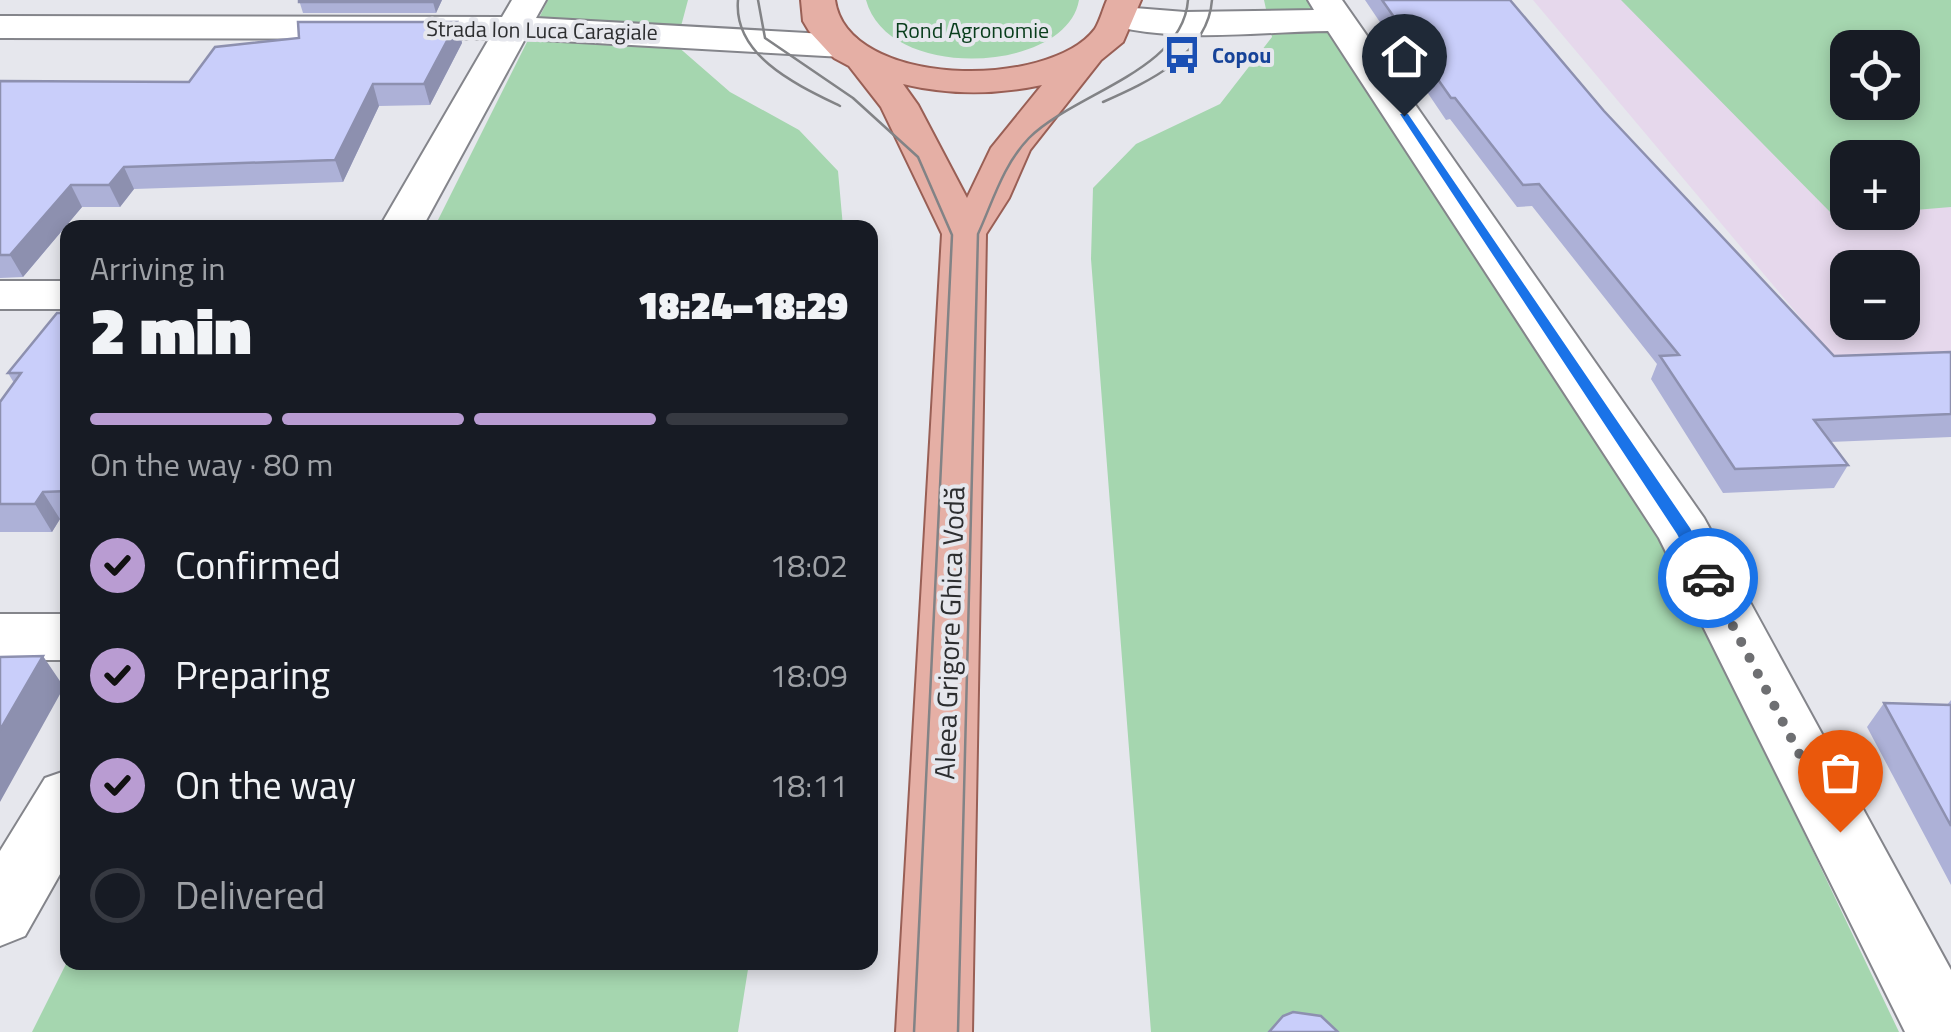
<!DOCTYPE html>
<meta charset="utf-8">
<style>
:root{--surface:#171b24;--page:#242831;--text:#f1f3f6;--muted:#9ea1a6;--line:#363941;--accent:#b99cd2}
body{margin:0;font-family:"Titillium Web",sans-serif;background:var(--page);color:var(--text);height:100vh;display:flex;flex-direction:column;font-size:38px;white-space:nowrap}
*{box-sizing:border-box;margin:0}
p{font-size:32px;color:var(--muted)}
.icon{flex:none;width:55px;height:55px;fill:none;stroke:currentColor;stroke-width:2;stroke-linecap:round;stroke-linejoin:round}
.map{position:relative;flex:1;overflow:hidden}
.details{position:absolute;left:60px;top:220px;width:818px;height:750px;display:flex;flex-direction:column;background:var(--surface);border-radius:20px;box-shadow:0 5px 15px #0003}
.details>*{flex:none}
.controls{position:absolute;left:1830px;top:30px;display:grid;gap:20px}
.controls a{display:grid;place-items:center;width:90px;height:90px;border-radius:20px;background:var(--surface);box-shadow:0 5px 15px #0003;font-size:50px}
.pin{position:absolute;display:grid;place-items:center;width:85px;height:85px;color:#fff;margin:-102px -42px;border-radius:50% 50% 50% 0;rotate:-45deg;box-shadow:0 0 10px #0007}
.pin .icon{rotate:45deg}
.courier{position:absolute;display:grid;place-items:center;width:100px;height:100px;margin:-50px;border:8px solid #1a73e8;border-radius:50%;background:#fff;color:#222;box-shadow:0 2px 12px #0007}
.head em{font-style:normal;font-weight:800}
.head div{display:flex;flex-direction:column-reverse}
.head{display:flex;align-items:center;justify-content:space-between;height:170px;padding:0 30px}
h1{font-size:65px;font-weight:800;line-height:75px}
.bar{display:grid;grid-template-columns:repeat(4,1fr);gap:15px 10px;align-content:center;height:120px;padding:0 30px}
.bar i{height:12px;border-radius:8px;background:var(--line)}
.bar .current{background:var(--accent)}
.bar p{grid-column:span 4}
ol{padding:0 30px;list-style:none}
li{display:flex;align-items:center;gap:30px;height:110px}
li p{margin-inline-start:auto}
li .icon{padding:10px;border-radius:50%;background:var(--accent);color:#111;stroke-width:4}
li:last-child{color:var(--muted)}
li i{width:55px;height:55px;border:5px solid var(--line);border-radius:50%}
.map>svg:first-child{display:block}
.education{fill:#e6d8ec;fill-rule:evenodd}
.green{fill:#a5d6af;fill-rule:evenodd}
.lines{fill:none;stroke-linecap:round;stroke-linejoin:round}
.minor-casing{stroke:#84858b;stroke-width:4}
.major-casing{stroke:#995f55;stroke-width:4}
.minor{fill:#fff;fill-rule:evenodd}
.major{fill:#e5afa5;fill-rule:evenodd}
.tram{stroke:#828386;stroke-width:2.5}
.wall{fill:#adb1d7}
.shaded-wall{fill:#8d90af}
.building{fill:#c9cefa;stroke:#8d90af;stroke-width:2.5}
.route{fill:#1a73e8}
.done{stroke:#6e6f72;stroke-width:10;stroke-dasharray:0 18}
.labels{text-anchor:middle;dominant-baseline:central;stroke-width:8;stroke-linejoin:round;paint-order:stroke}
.far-street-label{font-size:22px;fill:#2d2e30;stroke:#e6e7ed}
.far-park-label{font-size:22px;fill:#093d1c;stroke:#e6e7ed}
.far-transit-label{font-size:22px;font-weight:bold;fill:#164399;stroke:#e6e7ed;text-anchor:start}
.street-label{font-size:28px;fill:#2d2e30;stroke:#e6e7ed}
</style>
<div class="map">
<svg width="1951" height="1032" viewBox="0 0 1951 1032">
<rect width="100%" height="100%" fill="#e6e7ed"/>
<path class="education" d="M1533,0h418v361l-109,6zM1848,48h54v54h-54zM1848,158h54v54h-54zM1848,268h54v54h-54z"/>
<path class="green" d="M548,0h140l-12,45 54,47 69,38 39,41 5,56 -409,1z
M866,0h213c-12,73 -191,83 -213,0z
M1264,0h43l370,566 222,466h-748l-60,-773 2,-71 43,-44 84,-40 52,-67z
M1621,0h330v207l-48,4 -1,-53h-54v54l24,1 -39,2zM1848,48h54v54h-54z
M67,962h1l681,1 -11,69h-706z"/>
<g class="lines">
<g class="minor-casing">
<path id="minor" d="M512,0h34l-10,18 307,17 13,3 5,8 -5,8 -13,3 -318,-18 -103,189h-43l110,-189 -489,-1v-22l502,1z
M1308,0h34l362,518 247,452v62h-46l-246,-494 -331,-507c-71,1 -149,12 -218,-6l-6,-7 6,-7 12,-4 63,5 129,-2z
M0,281h68v28h-68z
M0,614h68v46h-68z
M68,770v90l-43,76 -25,10v-95l45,-73z"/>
</g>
<g class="major-casing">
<path id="major" d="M801,0h34c12,88 214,90 260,29 5,-8 8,-20 12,-29h34l-18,42 -22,18 -71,90 -21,48 -23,36 -14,798h-76l46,-798 -61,-127 -32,-41 -15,-8 -25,-27 -6,-10zM903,84c46,11 92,11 139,1l-51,63 -24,50 -49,-93z"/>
</g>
<use href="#minor" class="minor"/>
<use href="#major" class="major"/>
<path class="tram" d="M738,0c-5,56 59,85 102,106
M758,0l7,38 88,60 65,59 34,78 -38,797
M1103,102c45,-20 105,-47 109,-102
M958,1032l20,-798c15,-33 25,-69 51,-96 45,-45 154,-67 159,-138"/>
</g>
<path class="wall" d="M299,0h143l-6,13h-133z
M1365,0h145l94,111 230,245 117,-4v85l-121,5 18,23 -14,23 -111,5 -72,-114 6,-15 -125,-158 -15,1 -67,-88 -4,1z
M457,22l5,21 -32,62 -51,1 -36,76 -209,7 -14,18h-38l-59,70 -23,1v-197l189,1z
M68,313v206h-8l-8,13h-52v-130l14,-19 -6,-10z
M1951,700v185l-84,-158 17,-24 63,2z"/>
<path class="shaded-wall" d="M434,0h8l-6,13 -3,-11z
M457,22l5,21 -32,62 -6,-21z
M373,84l6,22 -36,76 -8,-22z
M124,167l10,22 -14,18 -11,-22z
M71,185l11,22 -59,70 -13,-22z
M43,492l17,27 -8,13 -17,-28z
M43,656l21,31 -64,115v-72z"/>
<path class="building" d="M299,0h135l-1,2h-134z
M1382,0h128l94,111 230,245 117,-4v62l-137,6 34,45 -113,4 -75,-113 19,-1 -140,-171 -16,1 -68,-87h-4z
M298,22h159l-33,62h-51l-38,76 -211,7 -15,18h-38l-61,70h-10v-174l189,1 26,-35 84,-9z
M57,313h11v178l-25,1 -8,12h-35v-102l21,-29h-13z
M43,656l-43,74v-73z
M1884,703l67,2v121z
M1293,1012l28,4 17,16h-69l14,-16z"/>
<path class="route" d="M1400,114h8l282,414 27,50 -3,5h-12l-25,-49z"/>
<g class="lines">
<path class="done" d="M1708,578l132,254"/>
</g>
<defs>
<g id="bus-bare" transform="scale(3)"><path d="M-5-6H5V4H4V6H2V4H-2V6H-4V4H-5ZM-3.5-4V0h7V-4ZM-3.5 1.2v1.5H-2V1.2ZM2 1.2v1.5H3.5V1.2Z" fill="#1a4fb4" stroke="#e6e7ed" stroke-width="2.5" paint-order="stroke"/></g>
</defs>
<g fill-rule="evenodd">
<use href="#bus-bare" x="1182" y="55"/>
</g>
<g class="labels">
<g class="far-street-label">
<text transform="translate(542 30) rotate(1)">Strada Ion Luca Caragiale</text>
</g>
<g class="far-park-label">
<text x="972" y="30">Rond Agronomie</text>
</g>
<g class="far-transit-label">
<text x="1212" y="55">Copou</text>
</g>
<g class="street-label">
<text transform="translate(949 633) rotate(-88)">Aleea Grigore Ghica Vodă</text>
</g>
</g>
</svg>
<div class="controls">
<a><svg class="icon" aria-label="locate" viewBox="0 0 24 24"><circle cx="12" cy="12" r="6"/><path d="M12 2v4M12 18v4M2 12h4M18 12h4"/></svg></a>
<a>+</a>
<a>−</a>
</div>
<div class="pin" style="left:1840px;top:832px;background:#ea580c"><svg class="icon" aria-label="bag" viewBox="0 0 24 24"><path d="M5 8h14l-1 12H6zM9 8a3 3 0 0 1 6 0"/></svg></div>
<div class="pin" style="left:1404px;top:116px;background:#1f2937"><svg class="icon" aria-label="home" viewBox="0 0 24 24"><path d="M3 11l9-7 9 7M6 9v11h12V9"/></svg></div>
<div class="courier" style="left:1708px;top:578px"><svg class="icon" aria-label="car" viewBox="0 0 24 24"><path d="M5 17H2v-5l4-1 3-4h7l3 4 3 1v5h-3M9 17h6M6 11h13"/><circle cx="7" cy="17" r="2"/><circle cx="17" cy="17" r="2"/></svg></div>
<section class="details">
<div class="head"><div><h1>2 min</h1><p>Arriving in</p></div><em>18:24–18:29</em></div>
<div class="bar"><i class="current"></i><i class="current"></i><i class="current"></i><i></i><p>On the way · 80 m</p></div>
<ol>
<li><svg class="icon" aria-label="check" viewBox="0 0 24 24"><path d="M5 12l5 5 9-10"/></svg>Confirmed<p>18:02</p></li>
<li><svg class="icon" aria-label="check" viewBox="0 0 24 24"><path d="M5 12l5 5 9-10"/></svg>Preparing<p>18:09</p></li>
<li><svg class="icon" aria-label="check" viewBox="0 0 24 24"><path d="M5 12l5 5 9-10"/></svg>On the way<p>18:11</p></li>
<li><i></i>Delivered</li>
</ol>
</section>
</div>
